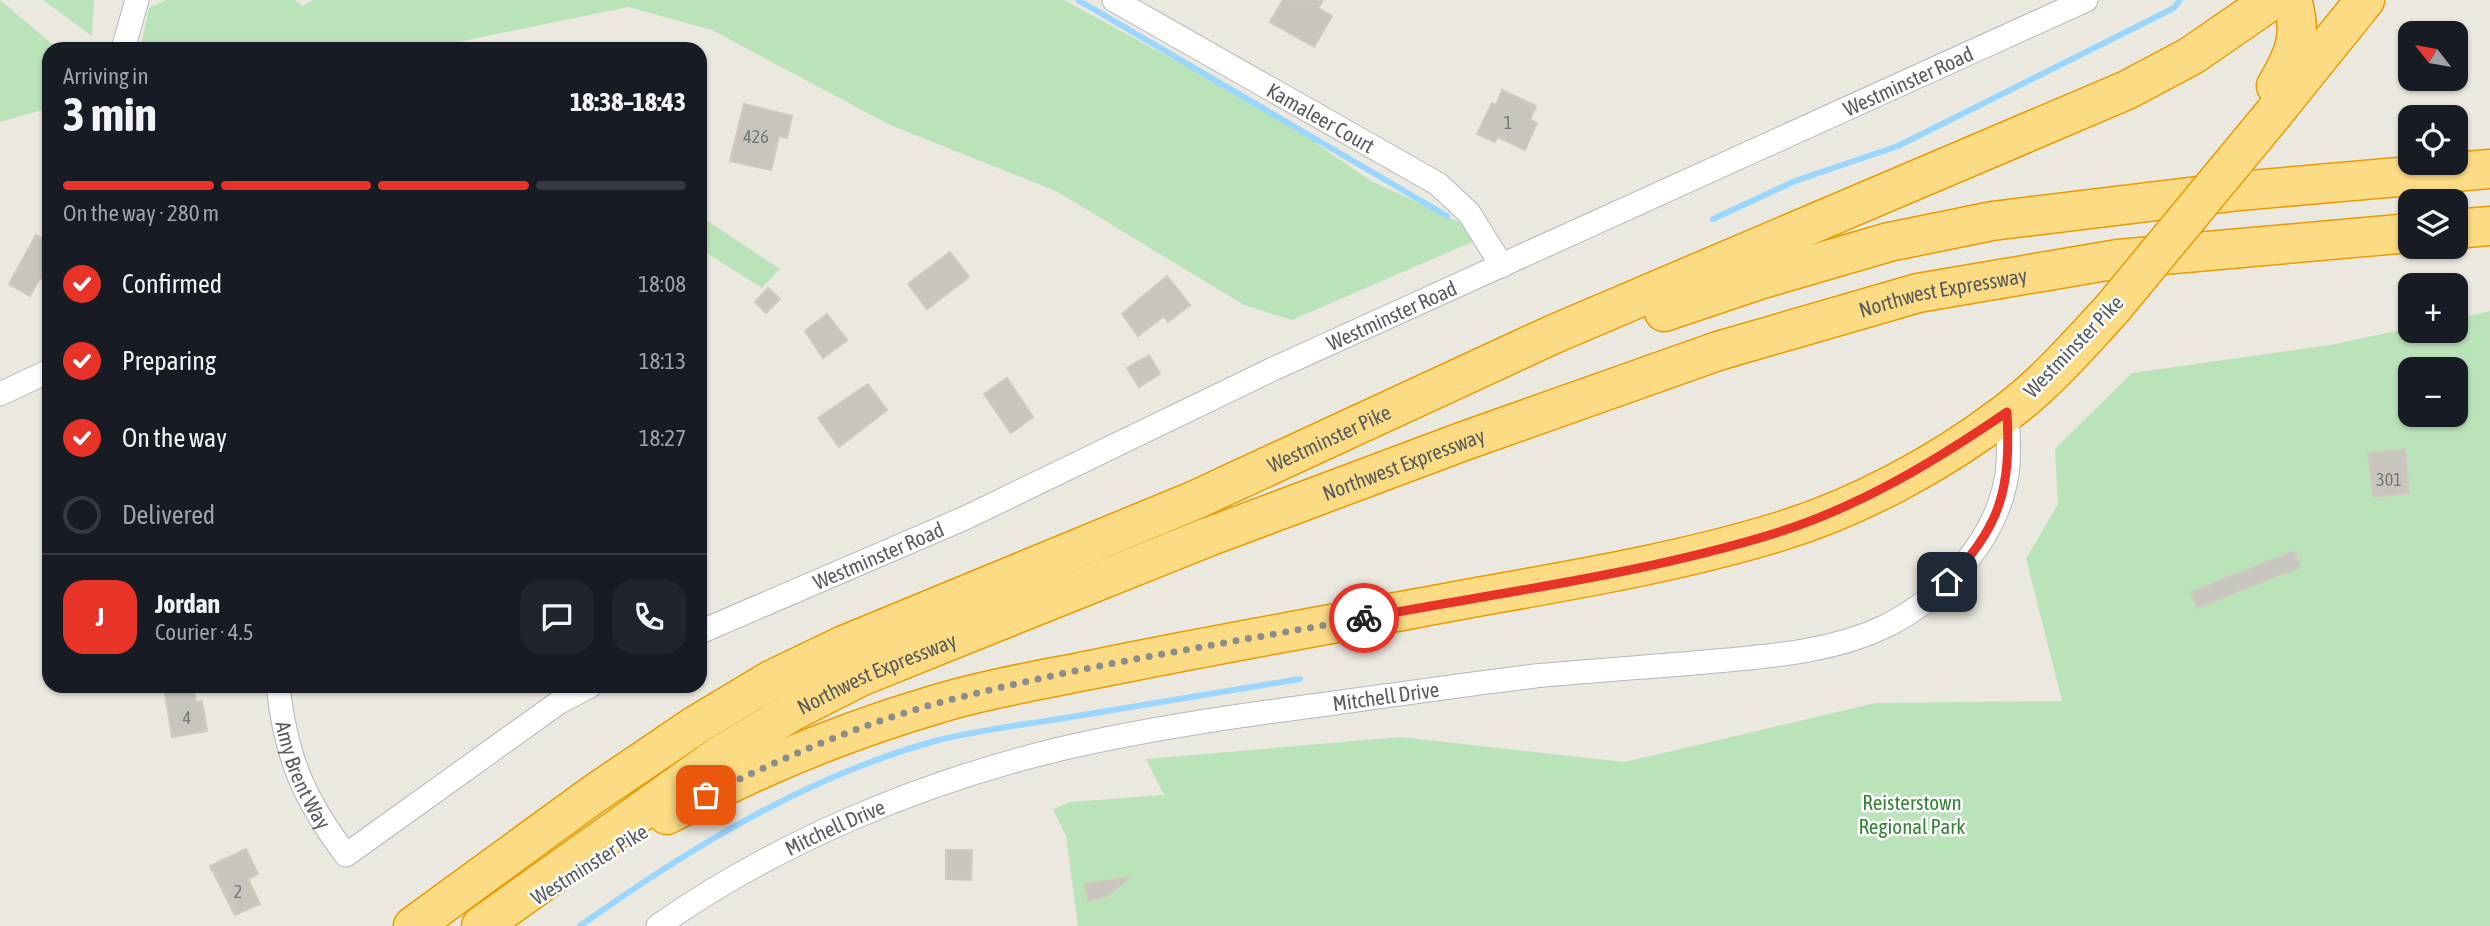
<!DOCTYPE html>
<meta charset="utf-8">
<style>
:root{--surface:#171b24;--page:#20242c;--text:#f1f3f6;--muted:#9ea1a6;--line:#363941;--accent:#e83328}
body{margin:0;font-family:"Asap Condensed",sans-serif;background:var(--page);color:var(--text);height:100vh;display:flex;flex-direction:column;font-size:26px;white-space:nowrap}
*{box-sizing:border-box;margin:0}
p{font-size:23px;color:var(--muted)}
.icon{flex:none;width:38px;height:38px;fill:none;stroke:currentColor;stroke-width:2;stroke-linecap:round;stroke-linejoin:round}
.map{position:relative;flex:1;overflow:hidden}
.panel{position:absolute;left:42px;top:42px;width:665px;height:651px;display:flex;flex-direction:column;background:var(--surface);border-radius:21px;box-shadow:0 2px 5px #0004}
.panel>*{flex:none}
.needle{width:46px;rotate:301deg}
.buttons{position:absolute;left:2398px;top:21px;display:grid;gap:14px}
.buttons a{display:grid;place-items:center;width:70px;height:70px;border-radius:14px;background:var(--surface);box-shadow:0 2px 5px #0004;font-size:35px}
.pin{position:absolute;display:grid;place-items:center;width:60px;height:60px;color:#fff;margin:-30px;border-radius:14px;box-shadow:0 4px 10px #0006}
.courier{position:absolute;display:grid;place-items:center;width:70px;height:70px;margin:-35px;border:5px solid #e83328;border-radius:50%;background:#fff;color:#222;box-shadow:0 2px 9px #0007}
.summary em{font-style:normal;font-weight:700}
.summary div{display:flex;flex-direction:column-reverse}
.summary{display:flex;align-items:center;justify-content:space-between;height:119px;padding:0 21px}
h1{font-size:46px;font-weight:700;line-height:52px}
.bar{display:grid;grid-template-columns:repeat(4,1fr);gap:10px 7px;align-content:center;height:84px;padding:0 21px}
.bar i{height:9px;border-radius:5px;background:var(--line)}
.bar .selected{background:var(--accent)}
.bar p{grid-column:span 4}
.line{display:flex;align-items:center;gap:18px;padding:0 21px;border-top:2px solid var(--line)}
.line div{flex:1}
.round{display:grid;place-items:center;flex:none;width:74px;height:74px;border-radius:21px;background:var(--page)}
ol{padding:0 21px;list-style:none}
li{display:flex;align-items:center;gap:21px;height:77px}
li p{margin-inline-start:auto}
li .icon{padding:7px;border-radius:50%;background:var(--accent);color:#fff;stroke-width:4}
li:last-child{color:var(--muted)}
li i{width:38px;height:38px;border:4px solid var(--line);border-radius:50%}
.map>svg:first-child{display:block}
.green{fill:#bbe3ba;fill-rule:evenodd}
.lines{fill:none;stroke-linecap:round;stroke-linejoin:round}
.stream{stroke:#9bd6ff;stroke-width:6}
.building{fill:#c8c5be;stroke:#d0c9bd;stroke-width:2}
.street-casing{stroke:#b5b7bc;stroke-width:25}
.highway-casing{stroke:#e99b01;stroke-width:41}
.street{stroke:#fff;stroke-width:23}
.highway{stroke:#fcdb85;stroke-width:38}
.highway-bridge-casing{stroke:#e99b01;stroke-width:41;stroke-linecap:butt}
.highway-bridge{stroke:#fcdb85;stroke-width:38}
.done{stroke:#8b8d8c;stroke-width:7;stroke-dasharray:0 12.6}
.route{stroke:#e83328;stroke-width:9}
.labels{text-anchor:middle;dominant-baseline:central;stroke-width:5;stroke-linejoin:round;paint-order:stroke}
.number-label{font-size:18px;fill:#747678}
.street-label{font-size:21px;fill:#585c60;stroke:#fff}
.park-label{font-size:21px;fill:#348336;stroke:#fff}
</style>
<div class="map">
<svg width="2490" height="926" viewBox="0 0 2490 926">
<rect width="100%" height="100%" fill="#ebe8df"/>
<path class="green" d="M0,0l58,49h-9v59l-49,14z
M43,0h51l-2,36z
M166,0h129l8,6 10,-6h751l211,115 96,66 117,54 -196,85 -48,-15 -188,-114 -166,-66 -178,-95 -84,-23 -204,42h-284l9,-41z
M700,216l80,53 -18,19 -62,-39z
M2490,311v615h-1412l-12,-90 -13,-27 17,-7 94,-7 -18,-36 255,-22 224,25 250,-59 187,-2 -36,-142 32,-55 -3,-55 77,-76 198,-28 80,-17 45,3v-12zM2410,369h45v46h-45z"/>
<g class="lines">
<path class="stream" d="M1078,0l369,216
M1713,219l82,-38 103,-35 276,-138 6,-8
M580,926c108,-77 225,-149 355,-185 42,-11 87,-16 130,-23 78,-13 157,-26 235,-39"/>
</g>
<path class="building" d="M1283,0h40l-5,8 14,8 -18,31 -44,-25z
M1502,90l34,16 -6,14 7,3 -12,27 -27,-13 -3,5 -18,-8 15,-31 4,2z
M744,104l48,12 -5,22 -8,-2 -8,34 -41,-9z
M36,235l13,7v28l-5,10 -4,-2 -10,18 -21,-12z
M950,252l19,25 -42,32 -19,-25z
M1167,276l23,29 -22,17 -4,-6 -26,20 -16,-22z
M768,288l12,11 -14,14 -11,-11z
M827,314l20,26 -24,18 -18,-27z
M1149,355l11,19 -21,13 -12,-19z
M1007,378l26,39 -22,16 -27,-39z
M868,384l19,26 -48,37 -21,-29z
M2405,449l4,44 -36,4 -5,-44z
M2294,551l6,16 -103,41 -6,-16z
M164,686h29l3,16 6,-1 5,30 -35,6z
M246,849l12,25 -10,5 12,25 -25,11 -25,-49z
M946,850h26l-1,30 -25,-1z
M1130,877l-23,19 -19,4 -3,-16z"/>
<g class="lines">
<g class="street-casing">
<g id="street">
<path id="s1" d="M1114,0l324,184 31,29 33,53"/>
<path d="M123,49l14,-49"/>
<path d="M0,394l49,-23"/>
<path id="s2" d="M700,632l265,-114 308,-149 813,-369"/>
<path id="s3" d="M278,686c8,71 25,112 68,169l212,-152 32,-17"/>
<path id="s4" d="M658,926c118,-83 261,-143 402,-177 90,-21 183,-34 275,-46 66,-9 133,-19 200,-27 64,-6 128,-10 193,-16 53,-5 108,-10 158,-34 58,-29 111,-86 121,-152 3,-20 1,-41 0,-62"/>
</g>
</g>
<g class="highway-casing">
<g id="highway">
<path d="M2276,86c18,-30 27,-51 16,-86"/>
<path d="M2274,113l91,-113"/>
<path d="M2455,229l35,-3"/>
<path d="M1664,312l95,-32 130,-38 103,-21 247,-30 251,-22"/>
<path d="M667,815c85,-45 175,-83 267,-110 52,-16 107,-25 161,-36 107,-22 215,-41 323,-61 120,-23 242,-40 360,-76 79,-24 161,-68 228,-119 39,-29 73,-68 106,-104"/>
<path id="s5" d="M413,926l181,-132 102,-69 75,-45 73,-35 349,-144 361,-167 573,-244 64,-34 81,-56"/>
<path id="s6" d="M481,926l238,-170 74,-45 69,-35 346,-139 256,-96 254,-90 200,-58 200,-34 292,-26"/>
</g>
</g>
<use href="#street" class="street"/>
<use href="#highway" class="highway"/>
<g class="highway-bridge-casing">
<path id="highway-bridge" d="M2112,309l162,-196"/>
</g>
<use href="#highway-bridge" class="highway-bridge"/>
</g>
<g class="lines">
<path class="done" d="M706,795c74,-36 152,-70 232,-92 139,-37 284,-59 426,-85"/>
<path class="route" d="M1364,618c138,-26 281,-44 415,-86 82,-26 158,-72 228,-120 4,77 -6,115 -60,170"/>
</g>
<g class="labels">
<g class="number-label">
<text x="1508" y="122">1</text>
<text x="756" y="136">426</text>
<text x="2389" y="479">301</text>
<text x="187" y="717">4</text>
<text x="238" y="891">2</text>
</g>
<g class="street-label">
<text stroke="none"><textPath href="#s2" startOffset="1328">Westminster Road</textPath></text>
<text stroke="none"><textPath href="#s1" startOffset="238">Kamaleer Court</textPath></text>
<text stroke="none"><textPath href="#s6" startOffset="1605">Northwest Expressway</textPath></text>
<text stroke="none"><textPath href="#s2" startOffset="761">Westminster Road</textPath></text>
<text transform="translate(2073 346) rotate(-46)">Westminster Pike</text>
<text stroke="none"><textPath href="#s5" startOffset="1043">Westminster Pike</textPath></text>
<text stroke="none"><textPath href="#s6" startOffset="1038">Northwest Expressway</textPath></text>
<text stroke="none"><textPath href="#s2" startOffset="194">Westminster Road</textPath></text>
<text stroke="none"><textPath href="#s6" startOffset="471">Northwest Expressway</textPath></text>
<text stroke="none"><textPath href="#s4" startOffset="772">Mitchell Drive</textPath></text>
<text stroke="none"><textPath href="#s3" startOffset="93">Amy Brent Way</textPath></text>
<text stroke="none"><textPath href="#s4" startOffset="203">Mitchell Drive</textPath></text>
<text transform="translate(589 864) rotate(-32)">Westminster Pike</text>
</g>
<g class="park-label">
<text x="1912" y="802">Reisterstown<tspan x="1912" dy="24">Regional Park</tspan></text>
</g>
</g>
</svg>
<div class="buttons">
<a><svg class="needle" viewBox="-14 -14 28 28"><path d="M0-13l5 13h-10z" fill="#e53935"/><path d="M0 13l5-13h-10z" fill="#9ea1a6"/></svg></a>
<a><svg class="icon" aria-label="locate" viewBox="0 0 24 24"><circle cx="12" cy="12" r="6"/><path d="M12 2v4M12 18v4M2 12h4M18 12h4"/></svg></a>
<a><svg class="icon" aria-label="layers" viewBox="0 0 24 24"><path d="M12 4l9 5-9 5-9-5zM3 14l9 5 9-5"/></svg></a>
<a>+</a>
<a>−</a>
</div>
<div class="pin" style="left:706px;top:795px;background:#ea580c"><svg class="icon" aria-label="bag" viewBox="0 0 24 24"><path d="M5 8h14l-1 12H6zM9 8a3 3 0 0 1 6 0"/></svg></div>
<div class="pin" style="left:1947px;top:582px;background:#1f2937"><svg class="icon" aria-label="home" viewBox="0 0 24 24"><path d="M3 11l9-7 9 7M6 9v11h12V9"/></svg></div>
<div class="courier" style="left:1364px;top:618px"><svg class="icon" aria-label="bike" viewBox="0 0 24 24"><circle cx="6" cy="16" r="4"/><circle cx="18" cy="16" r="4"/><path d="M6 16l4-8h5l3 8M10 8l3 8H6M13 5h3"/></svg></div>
<section class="panel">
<div class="summary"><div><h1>3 min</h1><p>Arriving in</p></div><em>18:38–18:43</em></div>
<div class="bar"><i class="selected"></i><i class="selected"></i><i class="selected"></i><i></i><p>On the way · 280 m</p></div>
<ol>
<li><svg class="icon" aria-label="check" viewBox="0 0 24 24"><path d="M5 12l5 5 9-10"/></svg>Confirmed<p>18:08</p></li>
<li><svg class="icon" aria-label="check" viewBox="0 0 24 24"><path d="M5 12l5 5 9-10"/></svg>Preparing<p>18:13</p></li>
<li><svg class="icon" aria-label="check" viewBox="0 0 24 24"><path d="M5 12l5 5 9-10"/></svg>On the way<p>18:27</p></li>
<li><i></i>Delivered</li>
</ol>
<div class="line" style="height:126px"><b class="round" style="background:var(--accent);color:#fff">J</b><div><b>Jordan</b><p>Courier · 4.5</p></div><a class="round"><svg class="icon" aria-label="chat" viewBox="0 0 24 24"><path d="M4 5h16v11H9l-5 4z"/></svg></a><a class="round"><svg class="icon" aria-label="phone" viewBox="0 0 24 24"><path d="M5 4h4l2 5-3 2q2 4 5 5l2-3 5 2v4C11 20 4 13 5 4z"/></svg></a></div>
</section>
</div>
